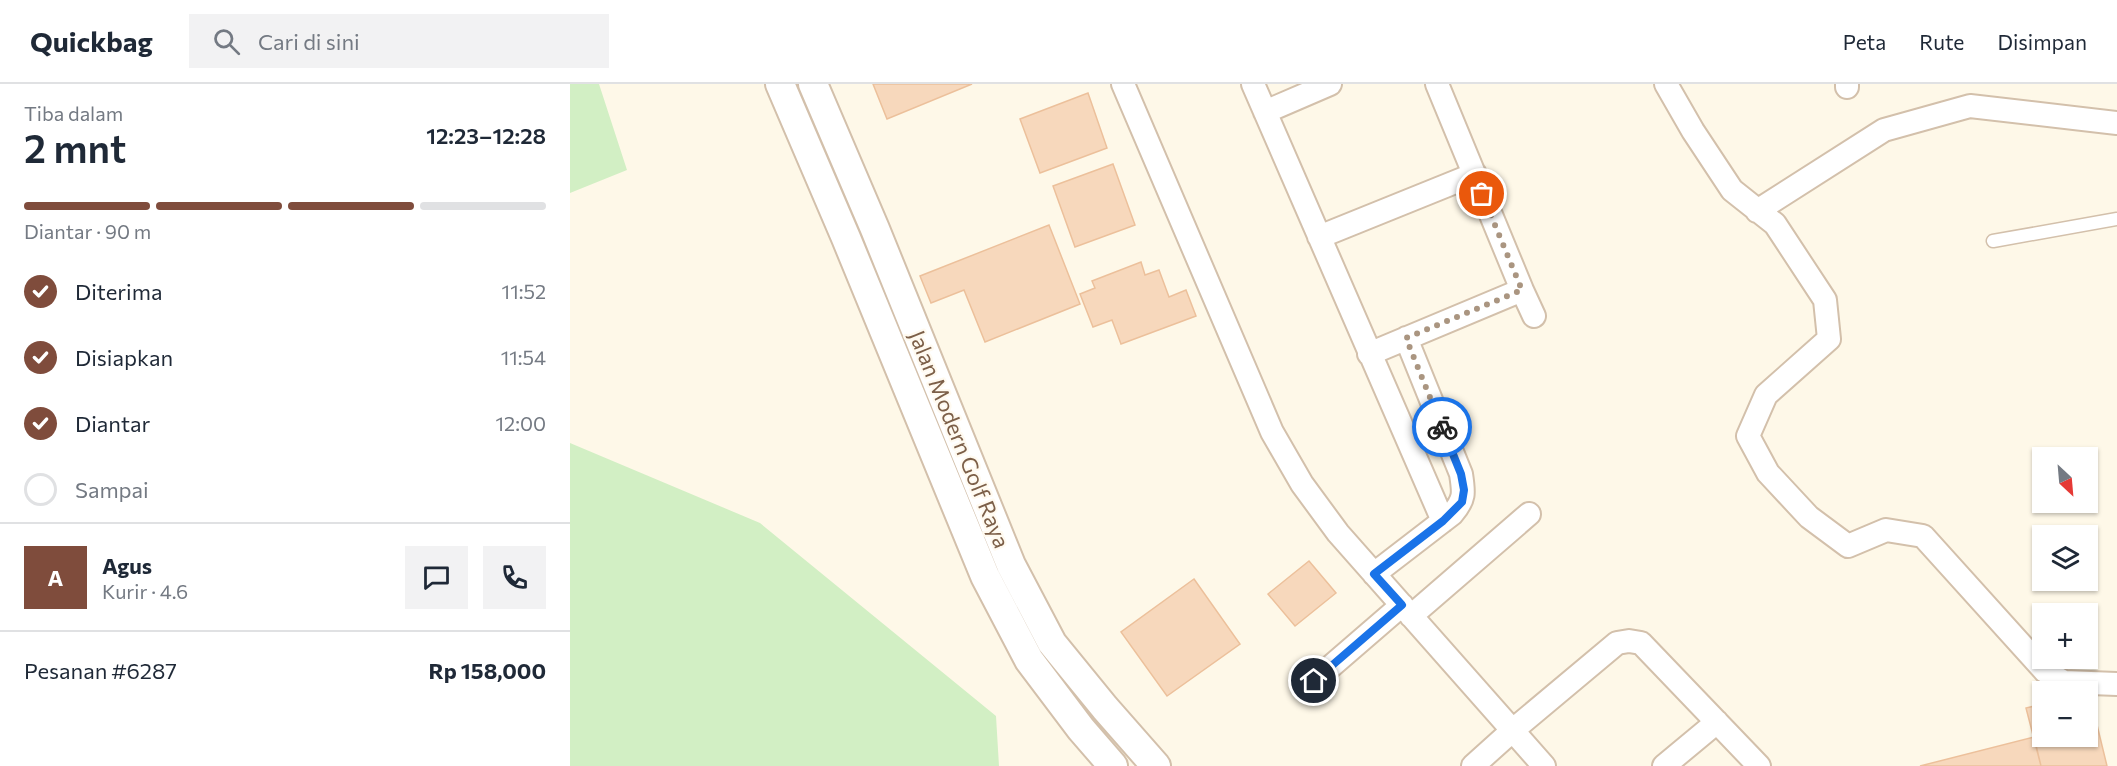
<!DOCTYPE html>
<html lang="id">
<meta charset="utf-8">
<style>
:root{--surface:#fff;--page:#f2f2f3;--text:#1f2937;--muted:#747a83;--line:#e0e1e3;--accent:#7f4c3c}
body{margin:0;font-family:Commissioner,sans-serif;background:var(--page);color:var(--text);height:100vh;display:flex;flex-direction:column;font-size:22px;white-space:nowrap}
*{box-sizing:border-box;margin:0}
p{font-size:20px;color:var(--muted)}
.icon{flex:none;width:33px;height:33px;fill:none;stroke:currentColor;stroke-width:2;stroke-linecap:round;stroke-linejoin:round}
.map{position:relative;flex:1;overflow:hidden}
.sheet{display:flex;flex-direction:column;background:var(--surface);width:570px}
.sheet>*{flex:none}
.needle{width:39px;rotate:154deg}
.controls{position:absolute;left:1462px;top:363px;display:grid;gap:12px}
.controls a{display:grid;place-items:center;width:66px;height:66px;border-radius:0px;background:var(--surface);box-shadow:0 2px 4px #0004;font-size:30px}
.pin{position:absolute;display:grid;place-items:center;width:51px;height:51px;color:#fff;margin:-26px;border:3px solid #fff;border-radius:50%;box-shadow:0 2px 6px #0007}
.courier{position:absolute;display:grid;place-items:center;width:60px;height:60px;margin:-30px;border:4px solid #1a73e8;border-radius:50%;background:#fff;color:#222;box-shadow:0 2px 8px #0007}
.overview em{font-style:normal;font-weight:600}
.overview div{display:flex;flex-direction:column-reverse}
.overview{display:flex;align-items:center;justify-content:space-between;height:102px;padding:0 24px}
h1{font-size:39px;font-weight:600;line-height:45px}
.bar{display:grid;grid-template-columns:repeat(4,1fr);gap:9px 6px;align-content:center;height:72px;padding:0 24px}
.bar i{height:8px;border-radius:4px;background:var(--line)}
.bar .selected{background:var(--accent)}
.bar p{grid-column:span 4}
.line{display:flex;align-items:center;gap:15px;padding:0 24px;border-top:2px solid var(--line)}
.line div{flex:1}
.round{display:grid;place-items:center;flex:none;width:63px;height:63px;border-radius:0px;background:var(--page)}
ol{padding:0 24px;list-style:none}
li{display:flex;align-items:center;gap:18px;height:66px}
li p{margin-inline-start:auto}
li .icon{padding:6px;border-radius:50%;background:var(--accent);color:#fff;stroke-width:4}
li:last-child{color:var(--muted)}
li i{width:33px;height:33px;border:3px solid var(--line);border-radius:50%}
header{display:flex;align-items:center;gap:36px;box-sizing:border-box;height:84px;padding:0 30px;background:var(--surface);border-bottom:2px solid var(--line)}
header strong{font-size:28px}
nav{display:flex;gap:33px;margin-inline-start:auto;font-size:21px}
.search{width:420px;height:54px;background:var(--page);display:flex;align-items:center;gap:15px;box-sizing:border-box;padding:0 21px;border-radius:0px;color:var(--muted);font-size:22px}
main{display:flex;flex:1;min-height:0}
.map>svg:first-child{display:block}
.green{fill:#d2efc4}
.building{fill:#f7d8bc;stroke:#ecc09b;stroke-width:1.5}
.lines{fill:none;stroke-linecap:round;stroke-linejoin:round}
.service-casing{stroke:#d3c0ab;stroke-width:15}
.minor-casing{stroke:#d3c0ab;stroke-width:26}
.tertiary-casing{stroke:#d3c0ab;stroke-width:32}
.service{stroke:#fff;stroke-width:12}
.minor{stroke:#fff;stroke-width:22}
.tertiary{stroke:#fff;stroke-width:28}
.done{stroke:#aa9580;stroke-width:6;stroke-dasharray:0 10.8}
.route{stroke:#1a73e8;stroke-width:8}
.labels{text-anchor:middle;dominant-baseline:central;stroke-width:4.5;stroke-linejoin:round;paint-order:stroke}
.street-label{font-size:22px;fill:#7c5f48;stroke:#fffaf0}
</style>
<header>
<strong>Quickbag</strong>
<div class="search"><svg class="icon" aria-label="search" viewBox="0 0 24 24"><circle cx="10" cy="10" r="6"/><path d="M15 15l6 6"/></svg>Cari di sini</div>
<nav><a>Peta</a><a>Rute</a><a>Disimpan</a></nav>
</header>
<main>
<section class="sheet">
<div class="overview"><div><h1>2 mnt</h1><p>Tiba dalam</p></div><em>12:23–12:28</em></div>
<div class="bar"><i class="selected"></i><i class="selected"></i><i class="selected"></i><i></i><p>Diantar · 90 m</p></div>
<ol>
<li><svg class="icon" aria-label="check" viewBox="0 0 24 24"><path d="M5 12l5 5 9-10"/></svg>Diterima<p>11:52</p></li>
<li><svg class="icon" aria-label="check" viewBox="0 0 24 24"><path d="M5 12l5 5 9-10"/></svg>Disiapkan<p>11:54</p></li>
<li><svg class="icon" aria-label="check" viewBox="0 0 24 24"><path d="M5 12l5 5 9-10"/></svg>Diantar<p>12:00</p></li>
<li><i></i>Sampai</li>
</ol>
<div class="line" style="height:108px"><b class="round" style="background:var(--accent);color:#fff">A</b><div><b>Agus</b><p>Kurir · 4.6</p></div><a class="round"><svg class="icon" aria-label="chat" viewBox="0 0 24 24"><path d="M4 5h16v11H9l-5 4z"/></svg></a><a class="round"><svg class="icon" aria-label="phone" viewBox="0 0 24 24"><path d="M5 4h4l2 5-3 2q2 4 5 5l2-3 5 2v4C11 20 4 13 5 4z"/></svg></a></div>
<div class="line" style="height:78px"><div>Pesanan #6287</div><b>Rp 158,000</b></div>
</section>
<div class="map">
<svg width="1547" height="682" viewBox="0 0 1547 682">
<rect width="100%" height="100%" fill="#fef8e8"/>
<path class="green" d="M0,0h29l28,86 -57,23z
M0,359l190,80 236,193 3,50h-429z"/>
<path class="building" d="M303,0h99l-85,35z
M518,9l19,55 -67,25 -20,-54z
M543,80l22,61 -60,22 -22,-61z
M479,141l31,79 -95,38 -21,-52 -33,13 -11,-27z
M571,178l4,13 14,-5 10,27 17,-7 10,26 -75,28 -9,-24 -19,7 -13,-33 15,-6 -3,-7z
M739,477l27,32 -41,33 -27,-32z
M624,495l46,65 -73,52 -46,-64z
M1519,608l18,74h-66l-15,-58 17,-4v32h45z
M1464,653l7,29h-121z"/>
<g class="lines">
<g class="service-casing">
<path id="service" d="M1423,157l124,-22"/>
</g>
<g class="minor-casing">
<path id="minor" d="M553,0l149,348 30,52 36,49 206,233
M683,0l190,437
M867,0l85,206 12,26
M1096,0l27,47 39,59 43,34 50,76 4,39 -63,56 -18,41 20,37 41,44 39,29 38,-16 37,6 122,135 19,11 53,2
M1277,0v3
M695,28l65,-28
M1187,127l127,-81 86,-24 147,17
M749,153l156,-63
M799,270l153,-64
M804,490l78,-60c13,-15 12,-21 9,-40l-55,-136
M841,532l118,-102
M744,597l88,-76
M903,682l40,-36 104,-87 12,-2 12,2 118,123
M1094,682l53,-44"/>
</g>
<g class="tertiary-casing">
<path id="tertiary" d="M210,0l66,154 139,338 44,84 52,69 32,37
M243,0l62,145 136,336 41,78 53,65 51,58"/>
</g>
<use href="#service" class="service"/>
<use href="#minor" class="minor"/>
<use href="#tertiary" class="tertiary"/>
</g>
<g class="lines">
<path class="done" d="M872,343l-36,-89 116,-48 -40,-96"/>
<path class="route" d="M744,597l88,-76 -28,-31 69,-53 19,-19 2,-12 -3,-16 -19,-47"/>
</g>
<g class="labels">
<g class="street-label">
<text transform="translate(390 355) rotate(68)">Jalan Modern Golf Raya</text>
</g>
</g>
</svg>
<div class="controls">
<a><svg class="needle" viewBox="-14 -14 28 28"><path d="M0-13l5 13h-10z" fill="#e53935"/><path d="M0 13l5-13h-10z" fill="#747a83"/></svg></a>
<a><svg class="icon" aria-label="layers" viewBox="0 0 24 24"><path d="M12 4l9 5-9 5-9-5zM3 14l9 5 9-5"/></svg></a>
<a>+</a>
<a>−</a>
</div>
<div class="pin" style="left:912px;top:110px;background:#ea580c"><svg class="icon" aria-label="bag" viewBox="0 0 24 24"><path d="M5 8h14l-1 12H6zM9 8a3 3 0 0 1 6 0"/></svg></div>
<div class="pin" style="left:744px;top:597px;background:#1f2937"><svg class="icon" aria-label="home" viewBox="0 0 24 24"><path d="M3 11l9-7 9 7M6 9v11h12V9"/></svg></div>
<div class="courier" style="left:872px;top:343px"><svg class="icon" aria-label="bike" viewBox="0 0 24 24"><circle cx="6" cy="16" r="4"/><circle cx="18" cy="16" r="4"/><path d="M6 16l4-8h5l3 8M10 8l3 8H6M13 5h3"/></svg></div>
</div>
</main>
